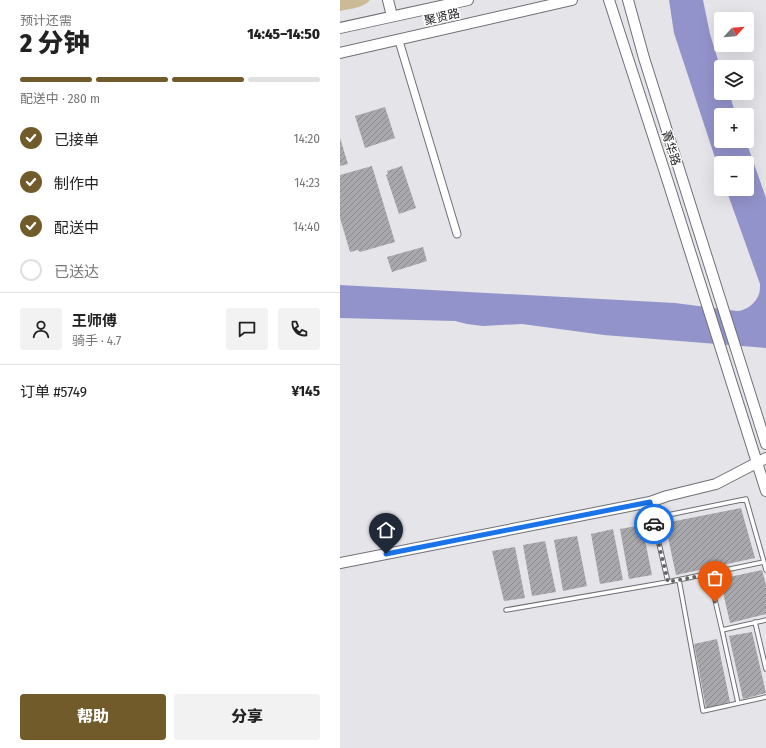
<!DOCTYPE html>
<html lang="zh">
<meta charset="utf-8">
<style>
:root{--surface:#fff;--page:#f2f2f2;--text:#222;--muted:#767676;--line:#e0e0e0;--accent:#715b2b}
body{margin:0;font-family:"Fira Sans Condensed","Noto Sans SC",sans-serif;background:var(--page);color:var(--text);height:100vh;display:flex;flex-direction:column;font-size:15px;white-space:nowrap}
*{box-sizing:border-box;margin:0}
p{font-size:13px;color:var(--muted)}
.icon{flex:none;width:22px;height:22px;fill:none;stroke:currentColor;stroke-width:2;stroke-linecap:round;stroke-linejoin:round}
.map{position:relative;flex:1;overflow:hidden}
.drawer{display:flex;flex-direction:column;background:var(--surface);width:340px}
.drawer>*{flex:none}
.needle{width:26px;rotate:64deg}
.controls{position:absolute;left:374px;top:12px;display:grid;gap:8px}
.controls a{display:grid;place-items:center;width:40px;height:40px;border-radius:4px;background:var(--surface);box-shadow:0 4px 16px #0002;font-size:20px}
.pin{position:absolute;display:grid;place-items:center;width:34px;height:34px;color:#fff;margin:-41px -17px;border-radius:50% 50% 50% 0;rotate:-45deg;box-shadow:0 0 4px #0007}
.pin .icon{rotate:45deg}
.courier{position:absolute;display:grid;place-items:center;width:40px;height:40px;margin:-20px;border:3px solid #1a73e8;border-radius:50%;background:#fff;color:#222;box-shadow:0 1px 5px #0007}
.overview em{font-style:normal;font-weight:800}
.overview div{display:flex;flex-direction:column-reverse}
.overview{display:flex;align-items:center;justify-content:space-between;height:68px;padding:0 20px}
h1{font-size:26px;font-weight:800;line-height:30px}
.bar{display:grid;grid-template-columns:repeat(4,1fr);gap:6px 4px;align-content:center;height:48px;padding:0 20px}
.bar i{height:5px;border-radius:3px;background:var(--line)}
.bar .active{background:var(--accent)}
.bar p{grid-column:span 4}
.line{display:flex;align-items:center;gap:10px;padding:0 20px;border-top:1px solid var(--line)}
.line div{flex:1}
.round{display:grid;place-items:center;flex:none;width:42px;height:42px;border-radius:4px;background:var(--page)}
ol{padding:0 20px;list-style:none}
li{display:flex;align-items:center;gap:12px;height:44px}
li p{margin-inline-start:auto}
li .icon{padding:4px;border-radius:50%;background:var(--accent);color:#fff;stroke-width:4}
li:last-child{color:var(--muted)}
li i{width:22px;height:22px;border:2px solid var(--line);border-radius:50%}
.cta{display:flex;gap:8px;margin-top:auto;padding:8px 20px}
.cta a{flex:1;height:46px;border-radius:4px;background:var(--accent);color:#fff;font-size:16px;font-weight:800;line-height:46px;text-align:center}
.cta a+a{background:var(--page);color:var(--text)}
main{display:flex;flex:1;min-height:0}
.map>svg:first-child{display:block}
.park{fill:#ccba96}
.water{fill:#9393cb}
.building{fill:url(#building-hatch)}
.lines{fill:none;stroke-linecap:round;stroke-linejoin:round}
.lane-casing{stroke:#6f7074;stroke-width:5.5}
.street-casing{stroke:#6f7074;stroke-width:9}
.secondary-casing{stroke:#6f7074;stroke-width:12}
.lane{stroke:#fff;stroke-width:3.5}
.street{stroke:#fff;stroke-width:7}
.secondary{stroke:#fff;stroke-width:10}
.done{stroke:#626265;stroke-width:4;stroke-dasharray:0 7.2}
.route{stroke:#1a73e8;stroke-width:5}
.labels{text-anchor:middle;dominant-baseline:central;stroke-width:3;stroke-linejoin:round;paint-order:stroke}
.street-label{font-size:12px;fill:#1c1c1e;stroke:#fff}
</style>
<main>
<section class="drawer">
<div class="overview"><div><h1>2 分钟</h1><p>预计还需</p></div><em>14:45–14:50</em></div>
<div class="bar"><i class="active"></i><i class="active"></i><i class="active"></i><i></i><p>配送中 · 280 m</p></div>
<ol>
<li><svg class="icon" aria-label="check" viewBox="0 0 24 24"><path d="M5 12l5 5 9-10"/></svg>已接单<p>14:20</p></li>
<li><svg class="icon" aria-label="check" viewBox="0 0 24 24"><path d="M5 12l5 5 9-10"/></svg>制作中<p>14:23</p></li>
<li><svg class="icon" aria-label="check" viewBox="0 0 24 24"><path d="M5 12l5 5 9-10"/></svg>配送中<p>14:40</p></li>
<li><i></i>已送达</li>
</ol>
<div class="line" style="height:72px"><a class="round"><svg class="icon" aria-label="person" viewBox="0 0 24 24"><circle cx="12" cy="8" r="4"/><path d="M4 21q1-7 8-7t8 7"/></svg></a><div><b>王师傅</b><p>骑手 · 4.7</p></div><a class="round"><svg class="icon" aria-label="chat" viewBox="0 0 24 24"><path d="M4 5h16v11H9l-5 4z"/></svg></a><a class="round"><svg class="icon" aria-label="phone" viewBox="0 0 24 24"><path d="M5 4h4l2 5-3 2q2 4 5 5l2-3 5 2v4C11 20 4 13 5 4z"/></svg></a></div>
<div class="line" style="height:52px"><div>订单 #5749</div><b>¥145</b></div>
<div class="cta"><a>帮助</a><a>分享</a></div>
</section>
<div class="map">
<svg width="426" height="748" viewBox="0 0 426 748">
<defs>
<pattern id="building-hatch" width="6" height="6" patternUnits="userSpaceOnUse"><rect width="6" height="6" fill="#a9a9ad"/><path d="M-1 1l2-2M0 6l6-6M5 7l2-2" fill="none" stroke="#89898c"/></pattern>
</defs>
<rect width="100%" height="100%" fill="#e4e4e9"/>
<path class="park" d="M0,0h30c-6,8 -21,9 -30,11z"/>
<path class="water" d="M329,0h34l7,34 11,36v23h8l7,22h-15v26h25l20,57v150l-162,-13 -82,-11 -39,2 -16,-2 -12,-3 -115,-3v-33l335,18 62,8c9,0 19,-8 22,-17 1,-3 1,-7 1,-10l-34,-95h21v-26h-26v13l-47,-143z"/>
<path class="building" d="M45,107l10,31 -30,10 -10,-32z
M0,138l8,26 -8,2z
M32,166l23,76 -35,10 -2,-2 -8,2 -10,-34v-43z
M62,166l14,42 -17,6 -13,-39 2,-1 -1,-3z
M83,247l4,14 -35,11 -5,-15z
M401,508l14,50 -79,17 -11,-52z
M302,525l10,50 -23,4 -9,-50z
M273,529l10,51 -23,4 -9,-50z
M237,536l10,50 -24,5 -9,-51z
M205,541l11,51 -24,4 -9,-51z
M175,547l10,51 -21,3 -12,-50z
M422,570l4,15v29l-36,9 -10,-44z
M412,632l14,61 -23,6 -14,-63z
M377,639l13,63 -24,6 -12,-64z"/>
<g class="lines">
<g class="lane-casing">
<path id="lane" d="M310,504l3,14
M369,574l13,56 44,-10
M339,580l24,131 63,-14
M328,582l-15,-64 93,-19 18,63
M166,610l162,-28 96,-20 2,8
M415,622l11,47
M382,630l16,73"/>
</g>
<g class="street-casing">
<path id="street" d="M59,41l58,193"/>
</g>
<g class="secondary-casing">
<path id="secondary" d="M48,0l4,16
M269,0l60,185 97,306
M288,0l16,58 122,386
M0,28l128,-28
M0,53l232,-53
M0,563l310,-61 17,-6 49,-12 50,-26"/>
</g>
<use href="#lane" class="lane"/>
<use href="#street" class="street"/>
<use href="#secondary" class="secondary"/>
</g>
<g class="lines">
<path class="done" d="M314,524l14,58 41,-8 6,28"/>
<path class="route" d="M46,554l264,-52 4,22"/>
</g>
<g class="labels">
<g class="street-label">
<text transform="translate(102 17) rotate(-13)">聚贤路</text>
<text transform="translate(331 148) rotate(72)">菁华路</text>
</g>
</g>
</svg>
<div class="controls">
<a><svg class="needle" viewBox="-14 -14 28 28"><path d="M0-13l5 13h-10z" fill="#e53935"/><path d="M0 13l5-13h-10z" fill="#767676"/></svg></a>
<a><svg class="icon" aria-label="layers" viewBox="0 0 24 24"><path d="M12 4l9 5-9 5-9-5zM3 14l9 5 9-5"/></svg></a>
<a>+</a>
<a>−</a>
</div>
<div class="pin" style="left:375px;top:602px;background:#ea580c"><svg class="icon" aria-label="bag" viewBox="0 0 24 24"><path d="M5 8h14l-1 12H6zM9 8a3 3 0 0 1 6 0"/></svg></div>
<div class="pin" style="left:46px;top:554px;background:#1f2937"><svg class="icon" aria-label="home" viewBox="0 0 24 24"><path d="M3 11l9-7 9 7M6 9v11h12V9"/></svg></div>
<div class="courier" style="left:314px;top:524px"><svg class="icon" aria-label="car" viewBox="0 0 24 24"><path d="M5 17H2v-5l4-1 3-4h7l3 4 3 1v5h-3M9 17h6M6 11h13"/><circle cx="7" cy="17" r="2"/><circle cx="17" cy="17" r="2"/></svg></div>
</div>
</main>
